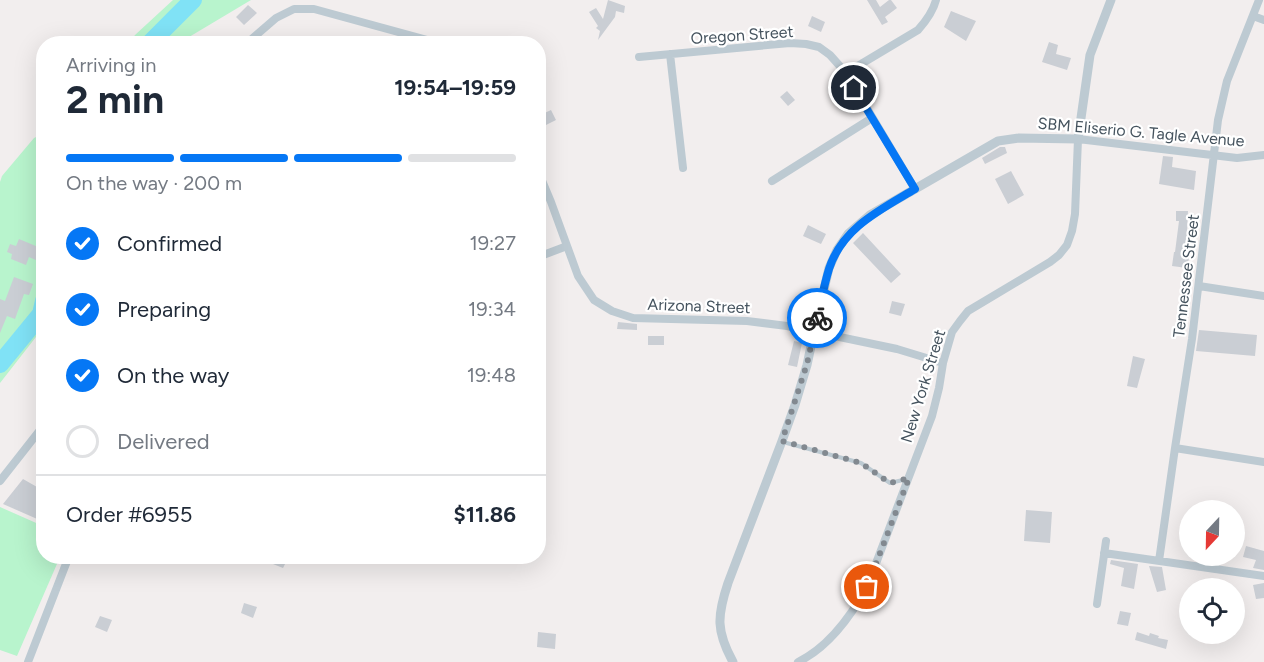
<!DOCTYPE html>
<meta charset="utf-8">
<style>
:root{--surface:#fff;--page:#f6f6f7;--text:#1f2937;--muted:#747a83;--line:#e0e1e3;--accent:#0577f5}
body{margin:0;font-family:Figtree,sans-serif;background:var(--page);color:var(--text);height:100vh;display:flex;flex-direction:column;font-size:22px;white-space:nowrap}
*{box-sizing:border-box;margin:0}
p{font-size:20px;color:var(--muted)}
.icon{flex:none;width:33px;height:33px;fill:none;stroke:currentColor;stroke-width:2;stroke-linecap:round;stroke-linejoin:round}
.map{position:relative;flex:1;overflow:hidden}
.panel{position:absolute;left:36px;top:36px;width:510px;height:528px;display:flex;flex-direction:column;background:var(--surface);border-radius:24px;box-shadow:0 6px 24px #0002}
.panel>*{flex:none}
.needle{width:39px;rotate:202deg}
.buttons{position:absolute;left:1179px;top:500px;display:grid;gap:12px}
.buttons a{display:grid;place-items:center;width:66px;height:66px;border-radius:50%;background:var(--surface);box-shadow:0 6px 24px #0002;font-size:30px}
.pin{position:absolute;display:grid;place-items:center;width:51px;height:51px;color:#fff;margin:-26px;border:3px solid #fff;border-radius:50%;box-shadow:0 2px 6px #0007}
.courier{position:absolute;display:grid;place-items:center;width:60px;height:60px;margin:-30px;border:4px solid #0577f5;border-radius:50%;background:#fff;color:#222;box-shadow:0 2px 8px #0007}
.headline em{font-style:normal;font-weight:700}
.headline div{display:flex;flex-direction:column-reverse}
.headline{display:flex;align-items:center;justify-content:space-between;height:102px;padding:0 30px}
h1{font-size:39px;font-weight:700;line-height:45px}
.bar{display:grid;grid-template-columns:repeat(4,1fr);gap:9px 6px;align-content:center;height:72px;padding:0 30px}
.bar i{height:8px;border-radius:4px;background:var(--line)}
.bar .current{background:var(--accent)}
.bar p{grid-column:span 4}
.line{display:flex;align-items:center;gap:15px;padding:0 30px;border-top:2px solid var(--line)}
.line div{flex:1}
ol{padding:0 30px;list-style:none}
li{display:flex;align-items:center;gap:18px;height:66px}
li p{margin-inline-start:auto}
li .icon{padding:6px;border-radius:50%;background:var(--accent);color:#fff;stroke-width:4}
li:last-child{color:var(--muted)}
li i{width:33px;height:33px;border:3px solid var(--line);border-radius:50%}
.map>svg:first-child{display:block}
.green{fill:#b8f4cd}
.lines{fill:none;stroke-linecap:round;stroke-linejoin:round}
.river{stroke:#80e2f6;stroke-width:18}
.building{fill:#caced4}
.service{stroke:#bdcad2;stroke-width:4}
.minor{stroke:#bdcad2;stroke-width:8}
.tertiary{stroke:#bdcad2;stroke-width:9}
.done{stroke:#828990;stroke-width:6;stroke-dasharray:0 10.8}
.route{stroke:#0577f5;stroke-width:8}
.labels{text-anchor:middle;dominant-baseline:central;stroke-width:4.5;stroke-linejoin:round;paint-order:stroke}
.street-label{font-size:16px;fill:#45535e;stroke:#fff}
</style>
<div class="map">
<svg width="1264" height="662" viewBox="0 0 1264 662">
<rect width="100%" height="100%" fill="#f2eeee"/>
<path class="green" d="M173,0h78l-72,43h-50l6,-8z
M43,134v194l-43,55v-201l2,-6 32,-38z
M0,507l43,19 1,30 16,1 -43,99 -17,-6z"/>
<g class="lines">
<path class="river" d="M149,44l44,-44
M0,364l41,-50 3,-13"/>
</g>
<path class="building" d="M608,0l17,6 -1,7 -8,-2 -1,6 -17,23 2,-9 -4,-3 2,-2 -9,-14 7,-4 7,11z
M867,0h9l4,7 9,-7h2l6,8 -12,9 3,5 -6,3z
M248,5l9,8 -13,12 -8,-8z
M951,11l25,10 -10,20 -22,-14z
M812,16l13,6 -4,10 -13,-6z
M1049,42l9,3 -2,9 15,4 -4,12 -25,-8z
M787,91l8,9 -7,6 -8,-9z
M551,110l5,10 -14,7 -4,-11z
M1000,147h5l2,6 -22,11 -3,-6z
M1163,156l10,1 -1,10 24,4 -2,19 -35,-6z
M1011,171l13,24 -16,9 -13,-25z
M1176,211h12l-1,20 7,1 -7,36 -15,-2 2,-14h1l4,-31h-3z
M808,225l18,9 -5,10 -18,-8z
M863,233l38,41 -10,9 -38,-40z
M19,239l24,10 -5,12 -9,-4 -3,8 -15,-6 1,-5 -5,-2 3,-8 6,2z
M14,277l19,7 -4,11 -5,-1 -9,25 -8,-3 -7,17v-34l5,2z
M892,301l13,3 -4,12 -12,-3z
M618,322l19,2v6l-20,-1z
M1199,330l58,5 -2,21 -59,-5z
M648,336h16v9h-16z
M794,341l8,2 -5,24 -9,-2z
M1133,356l12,3 -8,29 -10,-2z
M23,479l21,12v31l-41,-18z
M1026,510l26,2 -2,31 -26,-2z
M1246,546l18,5v19l-11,-2 3,-8 -13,-3z
M277,556h12l-6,12 -10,-4z
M1111,560l27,4 -4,25 -13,-3 3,-18 -14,-4z
M1149,566l13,1 4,23 -9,2z
M1264,583v15l-8,1 -3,-14z
M244,603l13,4 -4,11 -12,-5z
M1120,611l11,2 -3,13 -11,-2z
M100,616l12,4 -5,12 -12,-5z
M538,632l18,2 -1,15 -18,-2z
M1137,632l12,4 1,-3 9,3 -1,2 10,2 -2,9 -31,-9z"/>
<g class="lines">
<path class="service" d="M783,442l78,21 29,20 17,-4"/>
<path class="minor" d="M1253,16l11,4
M246,44l30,-26 18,-9h20l128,35
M670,54l13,114
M639,57l151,-14 16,1 13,3 11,8 16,18 69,116
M846,73l72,-43c8,-9 15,-18 18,-30
M538,171l13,31 27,74 16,24 18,11 21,7 114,3 40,5 110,23 46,14
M772,181l100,-63
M538,257l29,-11
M1199,286l65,10
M1175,448l89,14
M0,481l44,-56
M1104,553l160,23
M1159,561l16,-113 17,-109 26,-219 9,-39 32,-81
M1097,604l9,-63
M28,662l41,-106
M798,662c31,-15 53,-46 69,-75l65,-171 7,-28 4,-25 9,-31 8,-11 8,-10 82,-49 9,-7 8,-10 5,-14 3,-17 3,-75 159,19 27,-3"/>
<path class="tertiary" d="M733,662c-17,-31 -16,-46 -5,-79l54,-142 13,-36 12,-40 7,-33 15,-64 8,-18 11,-16 22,-19 128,-74 21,-3 59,1 12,-84 21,-55"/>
</g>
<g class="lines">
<path class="done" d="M817,318l-10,46 -25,77 79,22 29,20 19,-5 -42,109"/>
<path class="route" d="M817,318c4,-16 7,-33 12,-49 13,-41 51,-59 86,-80l-61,-101"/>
</g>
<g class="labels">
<g class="street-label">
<text transform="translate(742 35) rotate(-4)">Oregon Street</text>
<text transform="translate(1141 132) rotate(5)">SBM Eliserio G. Tagle Avenue</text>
<text transform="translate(1186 276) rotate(-83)">Tennessee Street</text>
<text transform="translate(699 306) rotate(2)">Arizona Street</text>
<text transform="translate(923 386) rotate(-73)">New York Street</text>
</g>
</g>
</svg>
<div class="buttons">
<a><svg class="needle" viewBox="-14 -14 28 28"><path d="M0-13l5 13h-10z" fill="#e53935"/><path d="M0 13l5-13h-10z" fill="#747a83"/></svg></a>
<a><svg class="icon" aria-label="locate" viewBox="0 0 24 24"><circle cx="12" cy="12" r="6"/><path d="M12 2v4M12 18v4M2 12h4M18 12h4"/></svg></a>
</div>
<div class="pin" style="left:867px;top:587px;background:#ea580c"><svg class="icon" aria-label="bag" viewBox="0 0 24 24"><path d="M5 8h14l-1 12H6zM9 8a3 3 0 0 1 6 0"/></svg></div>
<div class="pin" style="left:854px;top:88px;background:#1f2937"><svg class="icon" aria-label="home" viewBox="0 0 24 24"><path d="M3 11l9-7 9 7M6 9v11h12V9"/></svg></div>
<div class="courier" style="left:817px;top:318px"><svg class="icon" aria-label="bike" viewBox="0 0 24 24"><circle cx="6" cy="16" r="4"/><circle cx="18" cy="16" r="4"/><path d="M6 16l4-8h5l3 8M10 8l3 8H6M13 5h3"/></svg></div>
<section class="panel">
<div class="headline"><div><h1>2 min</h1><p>Arriving in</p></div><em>19:54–19:59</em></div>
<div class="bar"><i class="current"></i><i class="current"></i><i class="current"></i><i></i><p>On the way · 200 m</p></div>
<ol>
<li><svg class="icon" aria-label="check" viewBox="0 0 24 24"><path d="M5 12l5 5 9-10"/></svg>Confirmed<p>19:27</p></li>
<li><svg class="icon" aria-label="check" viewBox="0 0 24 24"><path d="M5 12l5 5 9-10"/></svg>Preparing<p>19:34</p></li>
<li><svg class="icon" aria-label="check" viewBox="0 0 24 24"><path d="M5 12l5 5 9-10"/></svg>On the way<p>19:48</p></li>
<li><i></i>Delivered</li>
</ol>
<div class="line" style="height:78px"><div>Order #6955</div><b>$11.86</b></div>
</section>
</div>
